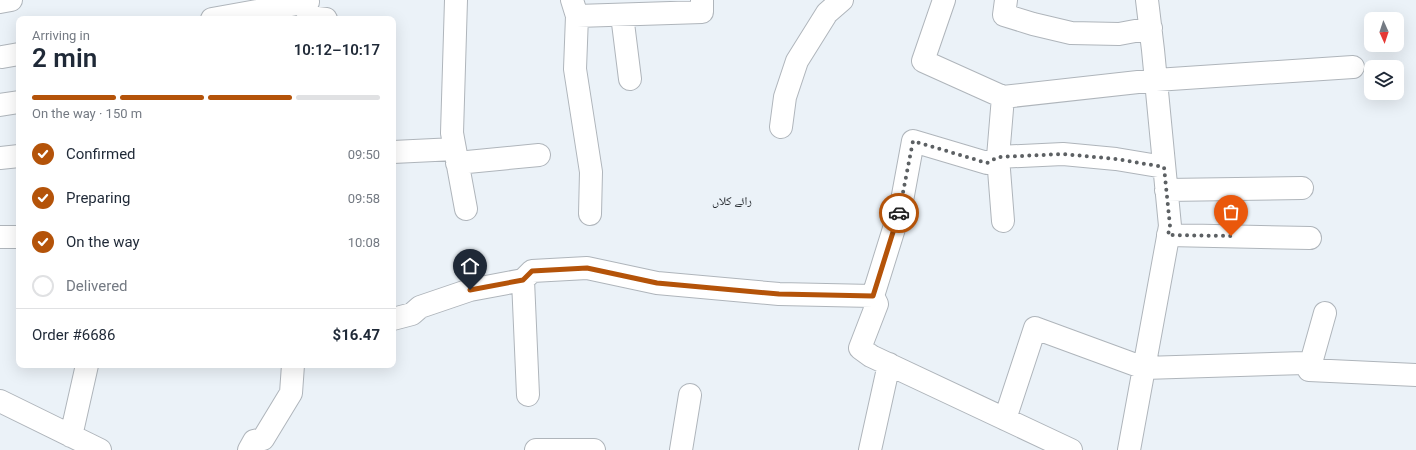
<!DOCTYPE html>
<meta charset="utf-8">
<style>
:root{--surface:#fff;--page:#f2f2f3;--text:#1f2937;--muted:#747a83;--line:#e0e1e3;--accent:#b45309}
body{margin:0;font-family:Roboto,"Noto Naskh Arabic",sans-serif;background:var(--page);color:var(--text);height:100vh;display:flex;flex-direction:column;font-size:15px;white-space:nowrap}
*{box-sizing:border-box;margin:0}
p{font-size:13px;color:var(--muted)}
.icon{flex:none;width:22px;height:22px;fill:none;stroke:currentColor;stroke-width:2;stroke-linecap:round;stroke-linejoin:round}
.map{position:relative;flex:1;overflow:hidden}
.details{position:absolute;left:16px;top:16px;width:380px;height:352px;display:flex;flex-direction:column;background:var(--surface);border-radius:8px;box-shadow:0 4px 16px #0002}
.details>*{flex:none}
.needle{width:26px;rotate:177deg}
.tools{position:absolute;left:1364px;top:12px;display:grid;gap:8px}
.tools a{display:grid;place-items:center;width:40px;height:40px;border-radius:8px;background:var(--surface);box-shadow:0 4px 16px #0002;font-size:20px}
.pin{position:absolute;display:grid;place-items:center;width:34px;height:34px;color:#fff;margin:-41px -17px;border-radius:50% 50% 50% 0;rotate:-45deg;box-shadow:0 0 4px #0007}
.pin .icon{rotate:45deg}
.courier{position:absolute;display:grid;place-items:center;width:40px;height:40px;margin:-20px;border:3px solid #b45309;border-radius:50%;background:#fff;color:#222;box-shadow:0 1px 5px #0007}
.summary em{font-style:normal;font-weight:600}
.summary div{display:flex;flex-direction:column-reverse}
.summary{display:flex;align-items:center;justify-content:space-between;height:68px;padding:0 16px}
h1{font-size:26px;font-weight:600;line-height:30px}
.bar{display:grid;grid-template-columns:repeat(4,1fr);gap:6px 4px;align-content:center;height:48px;padding:0 16px}
.bar i{height:5px;border-radius:3px;background:var(--line)}
.bar .active{background:var(--accent)}
.bar p{grid-column:span 4}
.line{display:flex;align-items:center;gap:10px;padding:0 16px;border-top:1px solid var(--line)}
.line div{flex:1}
ol{padding:0 16px;list-style:none}
li{display:flex;align-items:center;gap:12px;height:44px}
li p{margin-inline-start:auto}
li .icon{padding:4px;border-radius:50%;background:var(--accent);color:#fff;stroke-width:4}
li:last-child{color:var(--muted)}
li i{width:22px;height:22px;border:2px solid var(--line);border-radius:50%}
.map>svg:first-child{display:block}
.lines{fill:none;stroke-linecap:round;stroke-linejoin:round}
.street-casing{stroke:#afb5bb;stroke-width:24}
.street{stroke:#fff;stroke-width:22}
.done{stroke:#5c6063;stroke-width:4;stroke-dasharray:0 7.2}
.route{stroke:#b45309;stroke-width:5}
.labels{text-anchor:middle;dominant-baseline:central;stroke-width:3.5;stroke-linejoin:round;paint-order:stroke}
.quarter-label{font-size:12px;fill:#252a2f;stroke:#ebf2f8}
</style>
<div class="map">
<svg width="1416" height="450" viewBox="0 0 1416 450">
<rect width="100%" height="100%" fill="#ebf2f8"/>
<g class="lines">
<g class="street-casing">
<path id="street" d="M456,0l-4,133 14,76
M572,0l5,16 125,-4v-12
M944,0l-21,61 80,36 153,-17 197,-13
M1006,0l-2,15 29,9 38,9 48,1 32,-6
M0,2l11,-2
M622,15l8,64
M577,16l-2,53 16,103 -1,42
M308,17l18,2
M212,19l96,-17
M2,57l17,-3
M1003,97l-5,60 65,-3 53,5 48,8
M0,105l19,-3
M781,127l4,-30 12,-36 30,-48 15,-13
M393,152l62,-3
M0,158l19,-2
M457,163l82,-8
M1166,190l136,-2
M1168,235l142,3
M0,237h19
M873,296l4,8 -17,44 11,8 200,94
M393,319l19,-5 8,-7 50,-17 53,-10
M1309,370l16,-57
M528,395l-5,-115 9,-9 55,-3 70,15 122,11 94,2 28,-90 12,-65 74,22 11,-6 5,64
M0,401l100,49
M1005,419l30,-91 109,40 161,-5 4,7 107,5
M71,436l16,-71
M249,450l5,-9 9,-2 28,-46 2,-28
M536,450h58
M681,450l9,-55
M870,450l19,-86
M1129,450l41,-224 -17,-176 -6,-50"/>
</g>
<use href="#street" class="street"/>
</g>
<g class="lines">
<path class="done" d="M899,213l14,-72 74,22 11,-6 65,-3 53,5 48,8 6,59 -2,9 63,1"/>
<path class="route" d="M470,290l53,-10 9,-9 55,-3 70,15 122,11 94,2 26,-83"/>
</g>
<g class="labels">
<g class="quarter-label">
<text x="732" y="201">رائے کلاں</text>
</g>
</g>
</svg>
<div class="tools">
<a><svg class="needle" viewBox="-14 -14 28 28"><path d="M0-13l5 13h-10z" fill="#e53935"/><path d="M0 13l5-13h-10z" fill="#747a83"/></svg></a>
<a><svg class="icon" aria-label="layers" viewBox="0 0 24 24"><path d="M12 4l9 5-9 5-9-5zM3 14l9 5 9-5"/></svg></a>
</div>
<div class="pin" style="left:1231px;top:236px;background:#ea580c"><svg class="icon" aria-label="bag" viewBox="0 0 24 24"><path d="M5 8h14l-1 12H6zM9 8a3 3 0 0 1 6 0"/></svg></div>
<div class="pin" style="left:470px;top:290px;background:#1f2937"><svg class="icon" aria-label="home" viewBox="0 0 24 24"><path d="M3 11l9-7 9 7M6 9v11h12V9"/></svg></div>
<div class="courier" style="left:899px;top:213px"><svg class="icon" aria-label="car" viewBox="0 0 24 24"><path d="M5 17H2v-5l4-1 3-4h7l3 4 3 1v5h-3M9 17h6M6 11h13"/><circle cx="7" cy="17" r="2"/><circle cx="17" cy="17" r="2"/></svg></div>
<section class="details">
<div class="summary"><div><h1>2 min</h1><p>Arriving in</p></div><em>10:12–10:17</em></div>
<div class="bar"><i class="active"></i><i class="active"></i><i class="active"></i><i></i><p>On the way · 150 m</p></div>
<ol>
<li><svg class="icon" aria-label="check" viewBox="0 0 24 24"><path d="M5 12l5 5 9-10"/></svg>Confirmed<p>09:50</p></li>
<li><svg class="icon" aria-label="check" viewBox="0 0 24 24"><path d="M5 12l5 5 9-10"/></svg>Preparing<p>09:58</p></li>
<li><svg class="icon" aria-label="check" viewBox="0 0 24 24"><path d="M5 12l5 5 9-10"/></svg>On the way<p>10:08</p></li>
<li><i></i>Delivered</li>
</ol>
<div class="line" style="height:52px"><div>Order #6686</div><b>$16.47</b></div>
</section>
</div>
